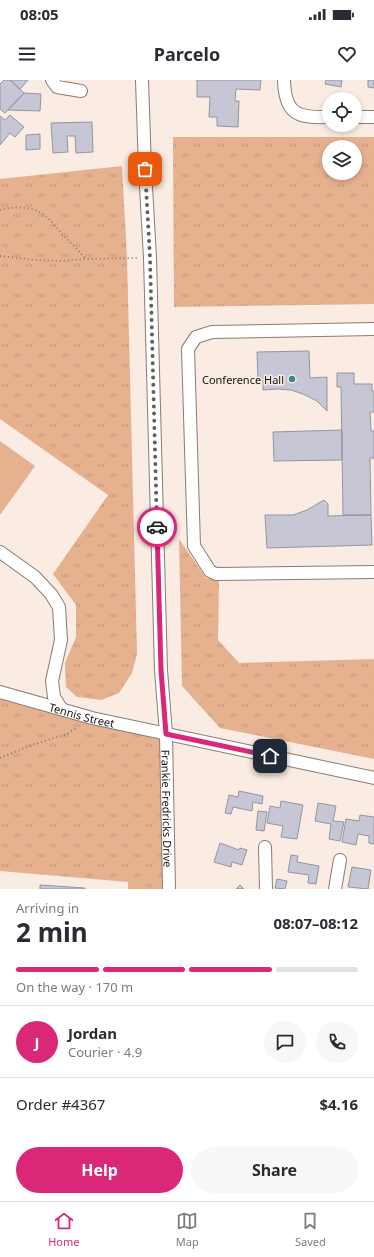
<!DOCTYPE html>
<meta charset="utf-8">
<style>
:root{--surface:#fff;--page:#f7f7f7;--text:#2b2b33;--muted:#7c7c81;--line:#e1e1e2;--accent:#db2777}
body{margin:0;font-family:"Noto Sans",sans-serif;background:var(--page);color:var(--text);height:100vh;display:flex;flex-direction:column;font-size:15px;white-space:nowrap}
*{box-sizing:border-box;margin:0}
p{font-size:13px;color:var(--muted)}
.icon{flex:none;width:22px;height:22px;fill:none;stroke:currentColor;stroke-width:2;stroke-linecap:round;stroke-linejoin:round}
.map{position:relative;height:809px;overflow:hidden}
.sheet{display:flex;flex-direction:column;background:var(--surface);flex:1}
.sheet>*{flex:none}
.controls{position:absolute;left:322px;top:12px;display:grid;gap:8px}
.controls a{display:grid;place-items:center;width:40px;height:40px;border-radius:50%;background:var(--surface);box-shadow:0 2px 6px #0003;font-size:20px}
.pin{position:absolute;display:grid;place-items:center;width:34px;height:34px;color:#fff;margin:-17px;border-radius:8px;box-shadow:0 2px 6px #0006}
.courier{position:absolute;display:grid;place-items:center;width:40px;height:40px;margin:-20px;border:3px solid #db2777;border-radius:50%;background:#fff;color:#222;box-shadow:0 1px 5px #0007}
.head em{font-style:normal;font-weight:700}
.head div{display:flex;flex-direction:column-reverse}
.head{display:flex;align-items:center;justify-content:space-between;height:68px;padding:0 16px}
h1{font-size:26px;font-weight:700;line-height:30px}
.bar{display:grid;grid-template-columns:repeat(4,1fr);gap:6px 4px;align-content:center;height:48px;padding:0 16px}
.bar i{height:5px;border-radius:3px;background:var(--line)}
.bar .current{background:var(--accent)}
.bar p{grid-column:span 4}
.line{display:flex;align-items:center;gap:10px;padding:0 16px;border-top:1px solid var(--line)}
.line div{flex:1}
.round{display:grid;place-items:center;flex:none;width:42px;height:42px;border-radius:21px;background:var(--page)}
.cta{display:flex;gap:8px;margin-top:auto;padding:8px 16px}
.cta a{flex:1;height:46px;border-radius:24px;background:var(--accent);color:#fff;font-size:16px;font-weight:700;line-height:46px;text-align:center}
.cta a+a{background:var(--page);color:var(--text)}
.status{display:flex;justify-content:space-between;align-items:center;height:28px;padding:0 20px;background:var(--surface);direction:ltr}
.status svg{height:11px;fill:currentColor}
header{display:flex;justify-content:space-between;align-items:center;height:52px;padding:0 16px;background:var(--surface);font-size:18px;font-weight:700}
.tab-bar{display:flex;justify-content:space-around;align-items:center;height:56px;border-top:1px solid var(--line);background:var(--surface);font-size:11px;color:var(--muted)}
.tab-bar a{display:grid;justify-items:center;gap:2px}
.tab-bar .current{color:var(--accent)}
.map>svg:first-child{display:block}
.grass{fill:url(#grass-tufts);fill-rule:evenodd}
.pitch{fill:#e6b18e}
.building{fill:#c6c6d4;stroke:#9494a1}
.lines{fill:none;stroke-linecap:round;stroke-linejoin:round}
.minor-casing{stroke:#897c74;stroke-width:14}
.path{stroke:#847c76;stroke-width:2;stroke-dasharray:1 3;stroke-linecap:butt}
.minor{stroke:#fff;stroke-width:12}
.done{stroke:#655e59;stroke-width:4;stroke-dasharray:0 7.2}
.route{stroke:#db2777;stroke-width:5}
.poi-dot{fill:#40888d;stroke:#faece3;stroke-width:1.5}
.labels{text-anchor:middle;dominant-baseline:central;stroke-width:3;stroke-linejoin:round;paint-order:stroke}
.poi-label{font-size:11px;fill:#15110e;stroke:#faece3;text-anchor:end}
.street-label{font-size:11px;fill:#15110e;stroke:#faece3}
</style>
<div class="status"><b>08:05</b><svg viewBox="0 0 49 12"><path d="M0 12V9h3v3zM5 12V6h3v6zM10 12V3h3v9zM15 12V0h3v12zM26 1h20v11H26zM47 4h2v5h-2z"/></svg></div>
<header><svg class="icon" aria-label="menu" viewBox="0 0 24 24"><path d="M4 6h16M4 12h16M4 18h16"/></svg>Parcelo<svg class="icon" aria-label="heart" viewBox="0 0 24 24"><path d="M12 20l-8-8c-3-5 5-10 8-4 3-6 11-1 8 4z"/></svg></header>
<div class="map">
<svg width="374" height="809" viewBox="0 0 374 809">
<defs>
<pattern id="grass-tufts" width="24" height="20" patternUnits="userSpaceOnUse"><rect width="24" height="20" fill="#e6b18e"/><path d="M3 7l-1-3M5 7V3M7 7l1-3M15 17l-1-3M17 17v-4M19 17l1-3" fill="none" stroke="#c49779"/></pattern>
</defs>
<rect width="100%" height="100%" fill="#faece3"/>
<path class="grass" d="M173,57h201v167l-200,3zM329,67h26v26h-26z
M122,86l5,92 10,396 -5,19 -13,20 -18,7 -24,-3 -11,-10 -1,-24 11,-26v-32l-23,-31 55,-79 -108,-76v-240z
M179,459l27,39 13,2 -1,60 21,23 135,-4v100l-154,-31 -38,-42z
M0,612l166,42 3,155h-41v-7l-128,-11z"/>
<path class="pitch" d="M0,361l35,25 -35,49z"/>
<path class="building" d="M4,0h6l14,13 -19,20 -5,-4v-25z
M10,0h18l-8,9z
M197,0h64l-1,10 -24,-1 -1,12h4l-1,26 -21,-1v-9h-8l1,-20h-13z
M326,0h16l-1,7 -16,-3z
M368,0h6v8l-6,-1z
M24,13l17,1 -1,17 -32,-1z
M10,35l14,12 -9,10 -5,-4 -10,12v-29l5,4z
M92,42l1,30 -17,1 -1,-17h-8l1,16 -15,1 -2,-30z
M40,54v15l-14,1v-15z
M309,271l1,27 17,-1v34l-10,-10 -14,-7 -12,-4 -13,-1 -15,1v-9h-5l-1,-29z
M337,293h17v11h18v7h2v21h-4l1,19h3v27h-4l1,57h-28l-2,-128h-4z
M342,350v30l-68,1 -1,-29z
M324,420l4,4v12l43,-1 1,30 -105,3 -2,-33h28l14,-5z
M239,711l24,5 -1,8 -9,-2 -1,9 -19,-4 -2,7 -6,-1 4,-18 9,2z
M281,721l22,4 -6,34 -16,-2 2,-11 -16,-3 3,-17 10,2z
M318,723l18,3 -3,15 11,1 -4,19 -11,-2 2,-15 -16,-3z
M258,731l9,1 -3,19 -8,-1z
M360,735l14,2v27l-5,-1v-7l-11,-2 -2,11 -14,-3 4,-23 13,2z
M220,763l19,7 1,-2 7,2 -5,15 -10,-3 -1,5 -17,-5z
M291,775l7,1 -1,6 22,4 -3,18 -8,-1 1,-8 -21,-3z
M352,787l19,3 -3,19 -20,-2z
M277,799l10,2 -2,8 -10,-1z
M40,805l45,3v1h-45z
M240,805l4,4h-8z"/>
<g class="lines">
<g class="minor-casing">
<g id="minor">
<path d="M52,0l5,7 24,4"/>
<path id="s1" d="M142,0l3,89 5,89 11,412 5,64 3,155"/>
<path d="M284,0c1,35 14,38 45,37"/>
<path d="M355,37h19"/>
<path d="M374,249l-162,3 -16,5 -8,12 6,197 16,25 6,3 158,-2"/>
<path d="M0,472l35,25 16,17 8,13 2,33 -9,41 2,16 7,11"/>
<path id="s2" d="M0,612l92,26 282,60"/>
<path d="M265,767l1,42"/>
<path d="M335,809l5,-29"/>
</g>
</g>
<path class="path" d="M0,130c12,-4 31,-4 43,4 7,5 13,13 19,20 8,8 16,16 24,25
M0,176l35,4 25,1 26,-2 52,-1
M0,678l32,-13 35,-11 10,-7"/>
<use href="#minor" class="minor"/>
</g>
<g class="lines">
<path class="done" d="M145,89l5,89 7,269"/>
<path class="route" d="M157,447l4,143 5,64 104,22"/>
</g>
<circle class="poi-dot" cx="292" cy="299" r="4"/>
<g class="labels">
<g class="poi-label">
<text x="284" y="299">Conference Hall</text>
</g>
<g class="street-label">
<text stroke="none"><textPath href="#s2" startOffset="85">Tennis Street</textPath></text>
<text stroke="none"><textPath href="#s1" startOffset="729">Frankie Fredricks Drive</textPath></text>
</g>
</g>
</svg>
<div class="controls">
<a><svg class="icon" aria-label="locate" viewBox="0 0 24 24"><circle cx="12" cy="12" r="6"/><path d="M12 2v4M12 18v4M2 12h4M18 12h4"/></svg></a>
<a><svg class="icon" aria-label="layers" viewBox="0 0 24 24"><path d="M12 4l9 5-9 5-9-5zM3 14l9 5 9-5"/></svg></a>
</div>
<div class="pin" style="left:145px;top:89px;background:#ea580c"><svg class="icon" aria-label="bag" viewBox="0 0 24 24"><path d="M5 8h14l-1 12H6zM9 8a3 3 0 0 1 6 0"/></svg></div>
<div class="pin" style="left:270px;top:676px;background:#1f2937"><svg class="icon" aria-label="home" viewBox="0 0 24 24"><path d="M3 11l9-7 9 7M6 9v11h12V9"/></svg></div>
<div class="courier" style="left:157px;top:447px"><svg class="icon" aria-label="car" viewBox="0 0 24 24"><path d="M5 17H2v-5l4-1 3-4h7l3 4 3 1v5h-3M9 17h6M6 11h13"/><circle cx="7" cy="17" r="2"/><circle cx="17" cy="17" r="2"/></svg></div>
</div>
<section class="sheet">
<div class="head"><div><h1>2 min</h1><p>Arriving in</p></div><em>08:07–08:12</em></div>
<div class="bar"><i class="current"></i><i class="current"></i><i class="current"></i><i></i><p>On the way · 170 m</p></div>
<div class="line" style="height:72px"><b class="round" style="background:var(--accent);color:#fff">J</b><div><b>Jordan</b><p>Courier · 4.9</p></div><a class="round"><svg class="icon" aria-label="chat" viewBox="0 0 24 24"><path d="M4 5h16v11H9l-5 4z"/></svg></a><a class="round"><svg class="icon" aria-label="phone" viewBox="0 0 24 24"><path d="M5 4h4l2 5-3 2q2 4 5 5l2-3 5 2v4C11 20 4 13 5 4z"/></svg></a></div>
<div class="line" style="height:52px"><div>Order #4367</div><b>$4.16</b></div>
<div class="cta"><a>Help</a><a>Share</a></div>
</section>
<nav class="tab-bar">
<a class="current"><svg class="icon" aria-label="home" viewBox="0 0 24 24"><path d="M3 11l9-7 9 7M6 9v11h12V9"/></svg>Home</a>
<a><svg class="icon" aria-label="map" viewBox="0 0 24 24"><path d="M3 6l6-2 6 2 6-2v14l-6 2-6-2-6 2zM9 4v14M15 6v14"/></svg>Map</a>
<a><svg class="icon" aria-label="saved" viewBox="0 0 24 24"><path d="M7 4h10v16l-5-4-5 4z"/></svg>Saved</a>
</nav>
